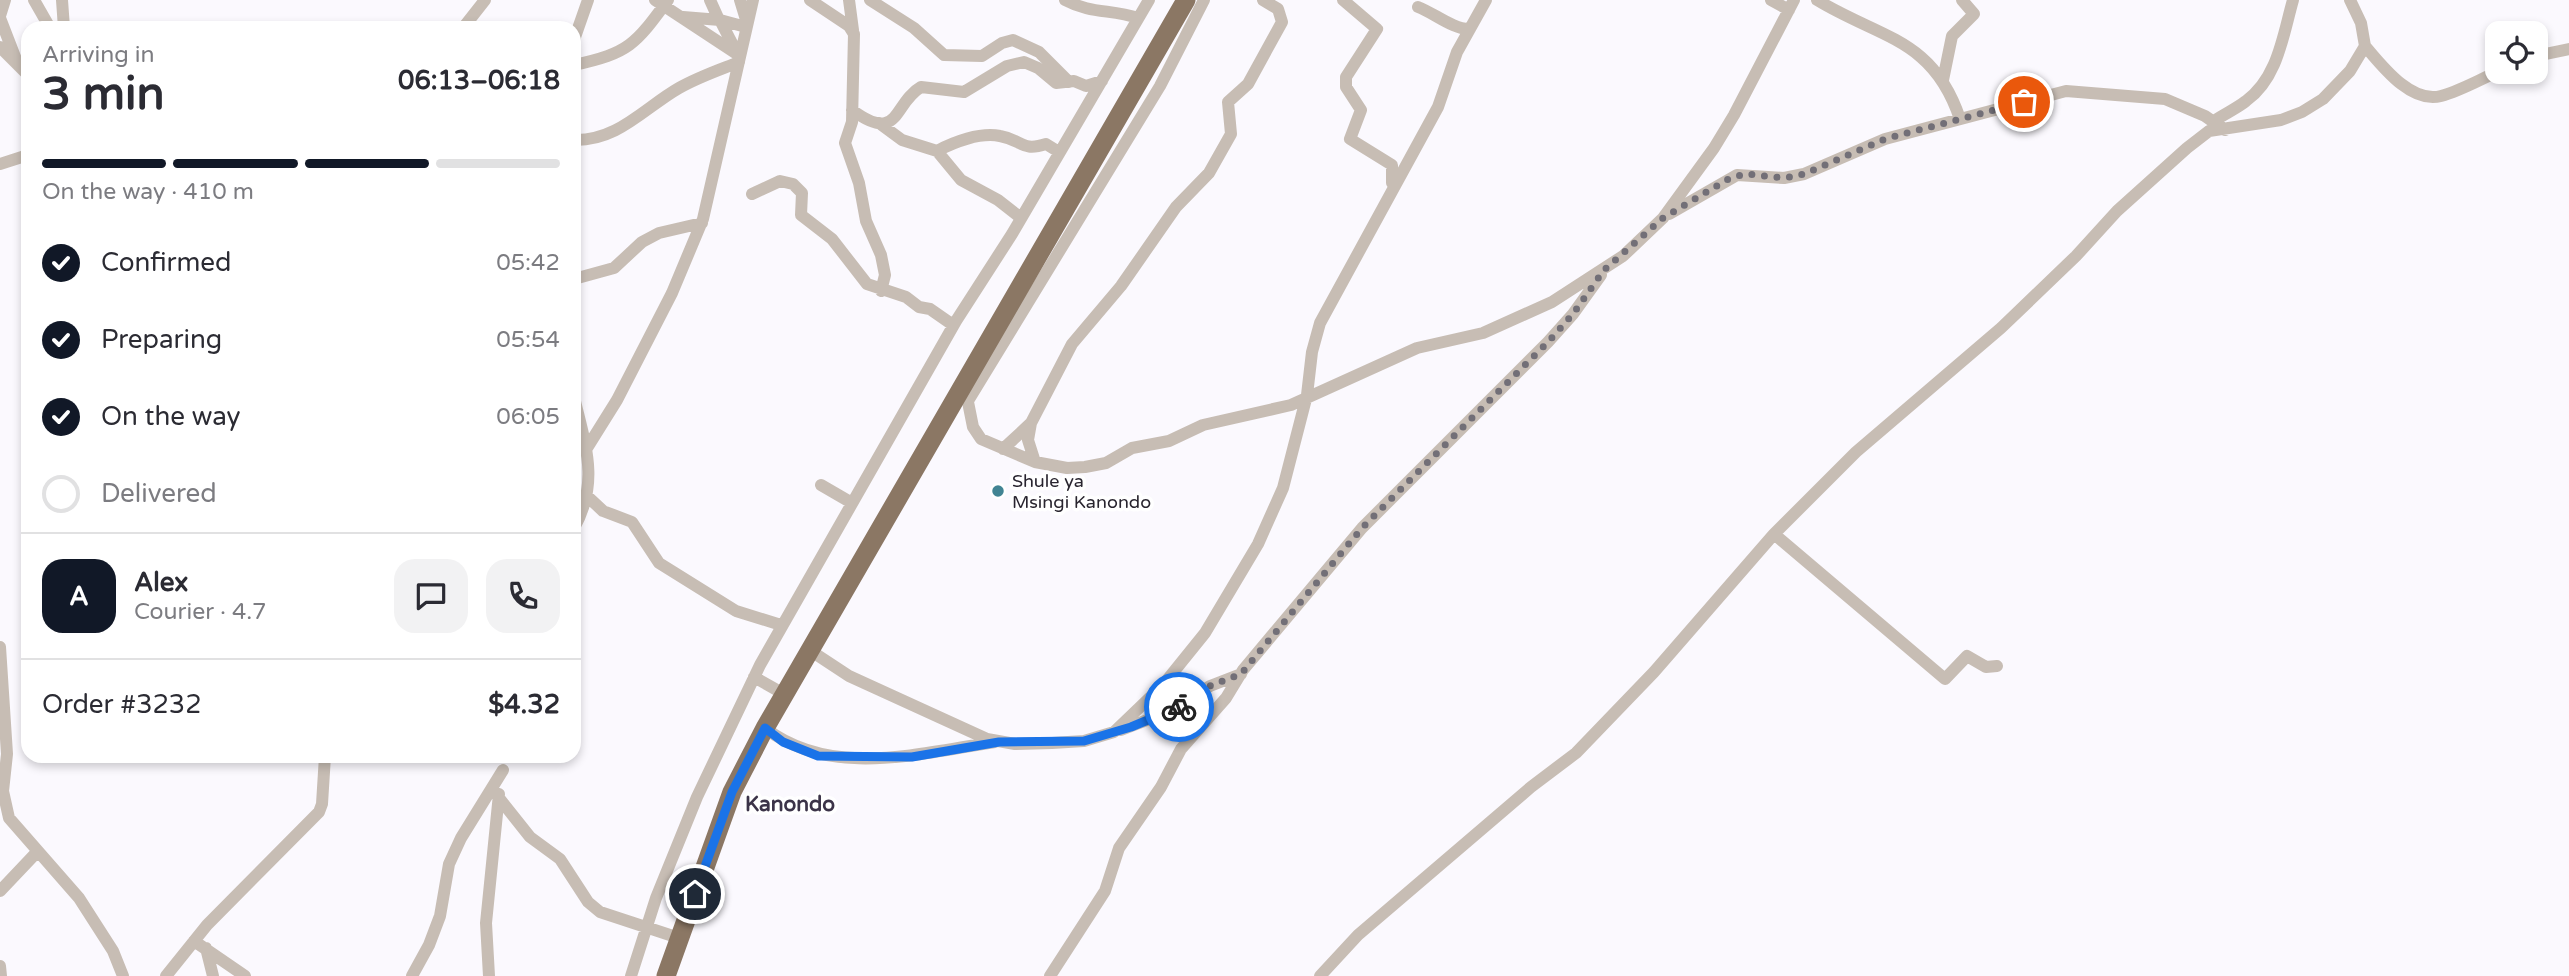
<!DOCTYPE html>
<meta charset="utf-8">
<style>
:root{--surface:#fff;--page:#f2f2f3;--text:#2b2b33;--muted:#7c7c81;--line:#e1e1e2;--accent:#111827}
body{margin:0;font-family:"Varela Round",sans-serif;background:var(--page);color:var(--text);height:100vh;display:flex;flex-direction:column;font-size:26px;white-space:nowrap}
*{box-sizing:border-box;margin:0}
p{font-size:23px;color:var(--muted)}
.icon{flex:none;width:38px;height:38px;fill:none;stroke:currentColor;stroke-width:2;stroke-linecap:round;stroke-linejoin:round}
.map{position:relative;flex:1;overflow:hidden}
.drawer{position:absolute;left:21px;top:21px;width:560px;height:742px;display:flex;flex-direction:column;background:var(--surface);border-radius:21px;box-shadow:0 4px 10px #0003}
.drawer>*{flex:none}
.fabs{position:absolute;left:2485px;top:21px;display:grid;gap:14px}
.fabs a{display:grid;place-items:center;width:63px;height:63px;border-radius:14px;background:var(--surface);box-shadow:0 4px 10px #0003;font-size:35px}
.pin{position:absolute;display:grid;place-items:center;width:60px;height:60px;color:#fff;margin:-30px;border:4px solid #fff;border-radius:50%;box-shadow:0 2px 7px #0007}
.courier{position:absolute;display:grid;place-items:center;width:70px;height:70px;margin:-35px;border:5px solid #1a73e8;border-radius:50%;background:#fff;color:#222;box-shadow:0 2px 9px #0007}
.head em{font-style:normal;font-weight:800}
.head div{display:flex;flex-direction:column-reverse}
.head{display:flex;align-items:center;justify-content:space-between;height:119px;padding:0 21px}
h1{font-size:46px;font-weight:800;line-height:52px}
.bar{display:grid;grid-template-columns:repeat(4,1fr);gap:10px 7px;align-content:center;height:84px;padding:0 21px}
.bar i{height:9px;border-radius:5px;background:var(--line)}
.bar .on{background:var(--accent)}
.bar p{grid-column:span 4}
.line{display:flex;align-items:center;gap:18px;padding:0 21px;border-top:2px solid var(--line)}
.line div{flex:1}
.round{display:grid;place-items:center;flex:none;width:74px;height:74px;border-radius:21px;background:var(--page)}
ol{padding:0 21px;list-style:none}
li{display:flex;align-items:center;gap:21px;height:77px}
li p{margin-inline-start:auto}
li .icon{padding:7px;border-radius:50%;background:var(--accent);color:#fff;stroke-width:4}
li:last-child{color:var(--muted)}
li i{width:38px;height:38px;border:4px solid var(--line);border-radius:50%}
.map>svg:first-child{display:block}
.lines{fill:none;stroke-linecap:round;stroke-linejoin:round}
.minor{stroke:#c7bdb4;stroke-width:12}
.highway{stroke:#8b7764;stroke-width:19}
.done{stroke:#726f77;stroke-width:7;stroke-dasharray:0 12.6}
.route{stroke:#1a73e8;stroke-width:9}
.poi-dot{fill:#418493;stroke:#fff;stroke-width:2.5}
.labels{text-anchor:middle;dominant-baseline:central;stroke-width:7;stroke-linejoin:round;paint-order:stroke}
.poi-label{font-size:18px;fill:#29252f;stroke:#fff;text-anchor:start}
.quarter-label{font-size:21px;font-weight:bold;fill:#3b3348;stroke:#fff}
</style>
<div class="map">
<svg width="2569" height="976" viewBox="0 0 2569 976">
<rect width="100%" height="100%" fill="#fbf9fe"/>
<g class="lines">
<path class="minor" d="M34,0l16,28
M62,0l2,28
M655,0l85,56
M710,0l9,20
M740,0l7,23
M810,0l39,26 5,8 -2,88 -7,21 14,40 7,38 15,34 4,20 -4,16
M849,0l4,30
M870,0l44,28 30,27 38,1 20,-13 11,-3 26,12 30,30
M1065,0c26,14 46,9 73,18
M1343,0l34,29 -31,48v10l15,23 -11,29 42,26v18
M1771,0l18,10
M1817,0c64,39 116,38 143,119
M1418,7c16,6 36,23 52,22
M0,16l5,-16
M683,17l37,3 26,7
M0,18l17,44
M720,20l17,33
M463,28l22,-28
M574,40l14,-40
M2365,46c17,20 46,58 76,50 19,-5 38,-16 56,-24
M0,47l28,28
M2536,56l33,-7
M574,65c55,-12 61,-20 94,-65
M1943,80l9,-44 22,-22 -12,-14
M852,110c48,35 41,-7 69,-23l43,5 43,-26 17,-4 14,6 18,15 18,-2 12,5 16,-5
M2214,121c10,-7 22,-12 32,-20 32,-23 37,-66 47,-101
M879,123l23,17 35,11 24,29 37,20 23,18
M574,140c44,1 70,-32 105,-52 19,-11 40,-18 60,-26
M937,151c17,-9 43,-19 63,-15 23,4 21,16 46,8l13,8
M0,164l28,-9
M752,194l28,-13 13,3 9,9 -1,22 31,24 35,45 39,13 13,10 11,2 23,16
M1669,214l68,-39 47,3 20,-4 81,-35 181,-48 99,8 40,17 20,14
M574,279l40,-11 28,-26 17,-9 43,-10
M964,382l9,45 8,12 54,23 32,6 18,-1 21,-4 26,-15 37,-7 34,-16 88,-20 126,-57 66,-15 69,-31 71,-46 40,-38 51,-70 20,-33 60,-115
M574,397c11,47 26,85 0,131
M968,401l192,-315 44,-86
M1031,423l-3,17 7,22
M587,448l30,-48 55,-107 31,-74 50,-219
M1003,449l28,-26 41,-79 49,-58 55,-79 33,-34 22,-39 -3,-32 20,-18 34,-62 -4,-13 -15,-9
M821,485l31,18
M588,497l15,14 29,11 27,41 77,48 45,14
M1774,534l171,145 22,-23 19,11 11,-1
M0,647l7,107 -4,37 6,27 70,80 34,53 10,25
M808,649l41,27 138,63 28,5 37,-1 32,-2 30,-9 49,-47 42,-52 53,-89 25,-56 24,-93 5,-43 8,-29 118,-216 19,-55 29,-52
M754,677l30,17
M765,728c66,51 155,25 230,14
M1121,730l52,-20 37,-24 31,-12
M499,798l31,39 30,22 28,43 12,10 79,26
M0,891l37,-39
M194,941l51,35
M206,948l7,28
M0,966l1,10
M166,976l41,-51 112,-113 3,-8 3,-48
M412,976l17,-31 11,-29 9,-52 12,-26 42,-68
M489,976l-3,-53 13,-129
M631,976l25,-78 41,-101 63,-132 196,-344 56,-87 137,-234
M1050,976l55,-85 14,-43 42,-61 20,-38 45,-51 17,-28 119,-142 186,-186 25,-28 28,-39
M1320,976l38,-41 173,-148 45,-34 78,-81 120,-138 82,-82 145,-124 75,-72 41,-45 70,-63 22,-17 72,-11 21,-8 21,-13 27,-28 15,-25 -4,-23 -11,-23"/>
<path class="highway" d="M666,976l66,-184 33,-64 421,-728"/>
</g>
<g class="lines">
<path class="done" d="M1179,707l31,-21 31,-12 121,-146 186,-186 25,-28 31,-44 59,-52 67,-40 16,-4 38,4 20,-4 81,-35 139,-37"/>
<path class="route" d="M695,894l37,-102 33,-64 18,14 35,14 94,1 87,-15 85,-1 47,-14 48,-20"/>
</g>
<circle class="poi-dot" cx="998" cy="491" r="7"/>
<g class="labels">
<g class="poi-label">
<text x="1012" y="481">Shule ya<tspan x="1012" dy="21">Msingi Kanondo</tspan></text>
</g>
<g class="quarter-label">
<text x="790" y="804">Kanondo</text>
</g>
</g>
</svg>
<div class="fabs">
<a><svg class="icon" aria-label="locate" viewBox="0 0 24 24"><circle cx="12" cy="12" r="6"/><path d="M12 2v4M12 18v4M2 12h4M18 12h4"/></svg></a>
</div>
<div class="pin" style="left:2024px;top:102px;background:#ea580c"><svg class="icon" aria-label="bag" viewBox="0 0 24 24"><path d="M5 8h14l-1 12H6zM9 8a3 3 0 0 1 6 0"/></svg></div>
<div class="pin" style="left:695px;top:894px;background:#1f2937"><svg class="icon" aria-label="home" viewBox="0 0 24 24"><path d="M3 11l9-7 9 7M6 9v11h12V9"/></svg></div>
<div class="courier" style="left:1179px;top:707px"><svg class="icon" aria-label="bike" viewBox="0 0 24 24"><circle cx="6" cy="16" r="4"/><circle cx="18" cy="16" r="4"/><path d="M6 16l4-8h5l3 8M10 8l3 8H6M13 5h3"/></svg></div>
<section class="drawer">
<div class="head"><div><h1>3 min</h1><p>Arriving in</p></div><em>06:13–06:18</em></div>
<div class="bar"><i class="on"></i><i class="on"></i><i class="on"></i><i></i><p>On the way · 410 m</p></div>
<ol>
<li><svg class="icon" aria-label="check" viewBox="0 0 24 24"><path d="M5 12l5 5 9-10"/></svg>Confirmed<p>05:42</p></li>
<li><svg class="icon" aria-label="check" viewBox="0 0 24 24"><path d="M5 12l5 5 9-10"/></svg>Preparing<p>05:54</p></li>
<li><svg class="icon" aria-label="check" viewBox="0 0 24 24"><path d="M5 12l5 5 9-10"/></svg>On the way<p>06:05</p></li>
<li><i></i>Delivered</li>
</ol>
<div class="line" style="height:126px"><b class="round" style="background:var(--accent);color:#fff">A</b><div><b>Alex</b><p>Courier · 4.7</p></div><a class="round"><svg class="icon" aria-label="chat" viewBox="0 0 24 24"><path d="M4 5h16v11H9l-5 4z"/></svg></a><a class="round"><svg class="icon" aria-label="phone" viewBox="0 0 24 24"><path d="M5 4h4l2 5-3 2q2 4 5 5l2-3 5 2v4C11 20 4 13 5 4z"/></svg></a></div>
<div class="line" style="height:91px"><div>Order #3232</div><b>$4.32</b></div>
</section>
</div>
